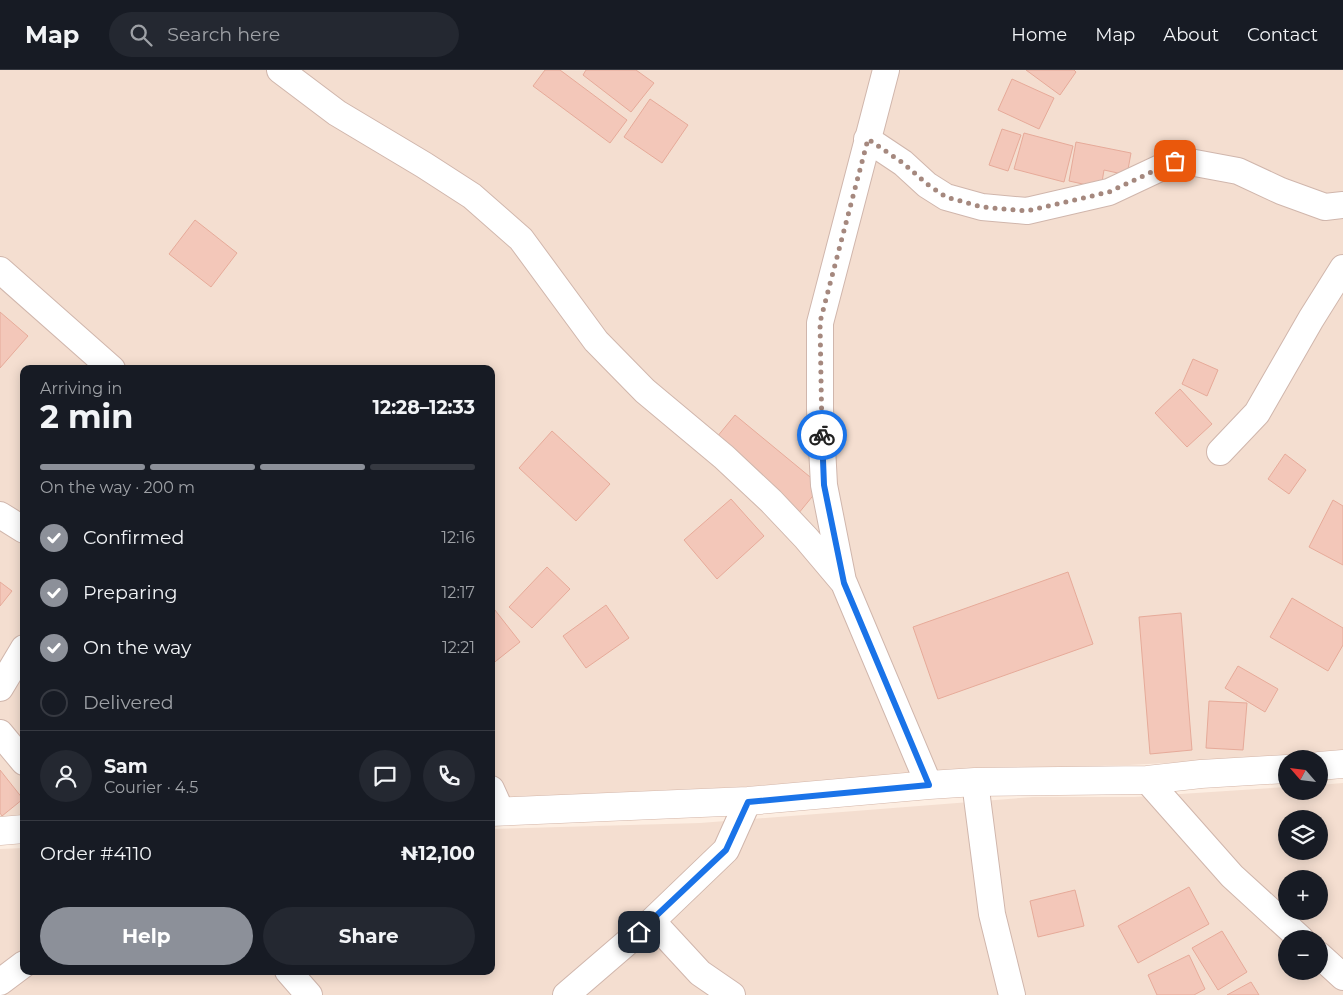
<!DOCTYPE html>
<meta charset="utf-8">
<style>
:root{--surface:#171b24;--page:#242831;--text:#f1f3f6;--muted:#9ea1a6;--line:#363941;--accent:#8c9099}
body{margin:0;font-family:Montserrat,sans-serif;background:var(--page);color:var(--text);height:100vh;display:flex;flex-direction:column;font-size:19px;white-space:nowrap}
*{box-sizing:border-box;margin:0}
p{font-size:16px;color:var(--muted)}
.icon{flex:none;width:28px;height:28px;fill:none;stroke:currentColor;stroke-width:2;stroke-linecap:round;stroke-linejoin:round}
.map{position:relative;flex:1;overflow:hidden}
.drawer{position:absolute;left:20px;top:295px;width:475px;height:610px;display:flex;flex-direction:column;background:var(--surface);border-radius:10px;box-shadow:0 2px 12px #0003}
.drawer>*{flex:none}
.needle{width:32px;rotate:298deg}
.buttons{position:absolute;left:1278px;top:680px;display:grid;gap:10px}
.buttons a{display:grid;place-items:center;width:50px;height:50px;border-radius:50%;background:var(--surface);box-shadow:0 2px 12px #0003;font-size:25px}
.pin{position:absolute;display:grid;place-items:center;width:42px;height:42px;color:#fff;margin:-21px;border-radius:10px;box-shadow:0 2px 8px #0006}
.courier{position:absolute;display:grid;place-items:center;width:50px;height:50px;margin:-25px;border:4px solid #1a73e8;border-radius:50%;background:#fff;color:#222;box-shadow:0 1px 6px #0007}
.overview em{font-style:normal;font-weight:700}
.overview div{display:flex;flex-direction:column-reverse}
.overview{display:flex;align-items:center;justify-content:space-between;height:85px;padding:0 20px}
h1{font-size:32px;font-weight:700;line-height:38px}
.bar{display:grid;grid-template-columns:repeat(4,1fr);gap:8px 5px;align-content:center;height:60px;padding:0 20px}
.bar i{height:6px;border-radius:4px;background:var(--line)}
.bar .selected{background:var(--accent)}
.bar p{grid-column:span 4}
.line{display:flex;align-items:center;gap:12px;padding:0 20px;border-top:1px solid var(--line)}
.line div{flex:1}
.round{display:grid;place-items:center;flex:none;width:52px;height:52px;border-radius:26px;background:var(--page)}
ol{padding:0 20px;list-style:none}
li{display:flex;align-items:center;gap:15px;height:55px}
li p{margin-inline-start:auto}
li .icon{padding:5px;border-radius:50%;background:var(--accent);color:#fff;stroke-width:4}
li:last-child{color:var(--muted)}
li i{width:28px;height:28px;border:2px solid var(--line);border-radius:50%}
.cta{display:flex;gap:10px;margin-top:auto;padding:10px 20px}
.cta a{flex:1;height:58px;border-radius:30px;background:var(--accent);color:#fff;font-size:20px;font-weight:700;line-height:58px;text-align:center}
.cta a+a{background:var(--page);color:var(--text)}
header{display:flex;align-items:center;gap:30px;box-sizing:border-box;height:70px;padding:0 25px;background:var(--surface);border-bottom:1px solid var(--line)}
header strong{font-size:24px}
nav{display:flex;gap:28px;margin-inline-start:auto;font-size:18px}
.search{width:350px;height:45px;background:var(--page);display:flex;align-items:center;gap:12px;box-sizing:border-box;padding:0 18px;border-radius:28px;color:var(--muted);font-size:19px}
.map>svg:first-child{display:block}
.residential{fill:#f4ded0;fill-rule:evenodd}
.building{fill:#f3c7b9;stroke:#e6aa99}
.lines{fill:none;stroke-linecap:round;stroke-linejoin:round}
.minor-casing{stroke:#d0b6ac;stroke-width:28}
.secondary-casing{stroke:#d3b5a8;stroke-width:29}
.minor{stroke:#fff;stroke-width:26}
.secondary{stroke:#fff;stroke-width:28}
.done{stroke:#a5887e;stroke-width:5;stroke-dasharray:0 9}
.route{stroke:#1a73e8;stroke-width:6}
</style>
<header>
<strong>Map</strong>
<div class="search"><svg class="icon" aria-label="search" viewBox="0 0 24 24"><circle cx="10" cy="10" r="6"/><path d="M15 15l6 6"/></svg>Search here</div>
<nav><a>Home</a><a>Map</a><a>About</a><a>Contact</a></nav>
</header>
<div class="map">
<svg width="1343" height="925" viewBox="0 0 1343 925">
<rect width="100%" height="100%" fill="#fdeee2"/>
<path class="residential" d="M0,0h1343v681l-44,5 -170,9 -181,6 -206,16 -251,11v-429h-467v449l-24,1z
M1343,713v212h-1343v-146l24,-1v123h467v-142l209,-6 333,-26h102l151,-10v4h33v-6zM1286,749h33v32h-33zM1286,809h33v32h-33zM1286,869h33v32h-33z"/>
<path class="building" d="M545,0h15l67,50 -17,23 -77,-57z
M586,0h50l18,13 -23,29 -48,-37z
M1026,0h48l2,2 -16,23z
M1012,9l42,19 -15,31 -41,-19z
M650,29l38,26 -26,38 -38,-26z
M1002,59l19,6 -13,36 -19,-6z
M1024,63l49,13 -9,36 -50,-13z
M1076,72l55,11 -4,22 -23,-5 -3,18 -32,-7z
M195,150l42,33 -26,34 -42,-33z
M0,242l28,24 -28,32z
M1193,289l25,11 -11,26 -25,-12z
M1180,319l32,35 -25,23 -32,-34z
M735,345l86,71 -23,28 -86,-71z
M552,361l58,53 -34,37 -57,-53z
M1285,384l21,16 -17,24 -21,-15z
M731,429l33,37 -47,43 -33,-39z
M1333,430l10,6v59l-34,-18z
M547,497l23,22 -38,39 -23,-21z
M1068,502l25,72 -155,55 -25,-72z
M0,512l12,9 -12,15z
M1292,528l51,30v17l-15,26 -58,-34z
M491,535l29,37 -29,23z
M606,535l23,33 -43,30 -23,-32z
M1181,543l11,137 -42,4 -11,-137z
M1238,596l40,23 -13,23 -40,-24z
M1209,631l38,2 -4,47 -37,-2z
M0,700l23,29 -21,17 -2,-3z
M1189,817l20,37 -71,39 -20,-37z
M1075,820l9,36 -46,11 -8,-36z
M1222,861l25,41 -29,18 -26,-42z
M1189,885l16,34 -11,6h-37l-9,-20z
M1251,912l8,13h-32z"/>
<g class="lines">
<g class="minor-casing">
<path id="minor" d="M280,0l57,43 87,52 48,31 49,43 75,102 49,50 79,66 47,44 35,37 38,45 85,202
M867,69l36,24 24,22 19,12 36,10 45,4 82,-19 66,-31 20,2 43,8 43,20 44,16 18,-2
M0,200l112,99
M1220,382l37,-39 54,-94 32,-51
M0,445l24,15
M843,511l-19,-96 -4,-76v-86l66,-253
M0,618l24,-40
M0,663l24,29
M1147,710l85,96 69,63
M975,712l17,132 20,81
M491,719l10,22
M652,851l48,52 32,22
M1319,885l24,22
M288,901l21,24
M0,912l24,-18
M566,925l86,-74 74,-71 22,-49"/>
</g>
<g class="secondary-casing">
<path id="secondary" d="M1319,696l24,-2
M491,742l257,-11 181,-16 46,-3 172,-2 54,-6 85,-5
M0,761l24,-2"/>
</g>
<use href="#minor" class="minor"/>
<use href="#secondary" class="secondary"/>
</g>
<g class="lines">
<path class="done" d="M822,365l-2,-113 48,-183 35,24 24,21 19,13 36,10 45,4 82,-19 66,-31"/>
<path class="route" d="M639,862l87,-82 22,-48 181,-17 -85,-202 -20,-98 -2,-50"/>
</g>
</svg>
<div class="buttons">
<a><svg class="needle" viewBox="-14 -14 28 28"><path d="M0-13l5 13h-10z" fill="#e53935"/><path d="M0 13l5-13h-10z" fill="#9ea1a6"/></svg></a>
<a><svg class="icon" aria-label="layers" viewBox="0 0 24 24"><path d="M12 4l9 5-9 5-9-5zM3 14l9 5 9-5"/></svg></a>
<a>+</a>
<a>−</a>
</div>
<div class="pin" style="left:1175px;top:91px;background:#ea580c"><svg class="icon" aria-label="bag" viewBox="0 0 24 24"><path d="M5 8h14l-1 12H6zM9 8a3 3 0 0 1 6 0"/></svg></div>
<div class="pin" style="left:639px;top:862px;background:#1f2937"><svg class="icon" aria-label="home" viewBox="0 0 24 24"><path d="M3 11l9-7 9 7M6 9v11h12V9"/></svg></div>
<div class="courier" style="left:822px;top:365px"><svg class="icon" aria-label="bike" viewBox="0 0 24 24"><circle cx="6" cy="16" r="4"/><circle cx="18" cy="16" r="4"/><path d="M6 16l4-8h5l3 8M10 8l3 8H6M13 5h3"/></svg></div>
<section class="drawer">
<div class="overview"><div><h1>2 min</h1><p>Arriving in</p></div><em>12:28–12:33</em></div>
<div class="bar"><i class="selected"></i><i class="selected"></i><i class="selected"></i><i></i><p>On the way · 200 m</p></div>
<ol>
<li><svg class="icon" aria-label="check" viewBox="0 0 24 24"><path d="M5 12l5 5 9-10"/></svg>Confirmed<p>12:16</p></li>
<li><svg class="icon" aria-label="check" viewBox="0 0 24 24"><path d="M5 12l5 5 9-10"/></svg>Preparing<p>12:17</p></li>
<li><svg class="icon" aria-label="check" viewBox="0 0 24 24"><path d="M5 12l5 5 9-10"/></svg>On the way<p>12:21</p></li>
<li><i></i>Delivered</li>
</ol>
<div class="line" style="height:90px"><a class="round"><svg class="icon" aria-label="person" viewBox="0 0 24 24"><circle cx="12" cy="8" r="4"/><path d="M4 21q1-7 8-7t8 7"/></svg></a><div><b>Sam</b><p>Courier · 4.5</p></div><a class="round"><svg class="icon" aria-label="chat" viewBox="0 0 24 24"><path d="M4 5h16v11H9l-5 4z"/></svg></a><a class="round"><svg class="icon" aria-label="phone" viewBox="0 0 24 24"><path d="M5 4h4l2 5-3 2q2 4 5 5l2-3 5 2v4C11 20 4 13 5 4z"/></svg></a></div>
<div class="line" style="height:65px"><div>Order #4110</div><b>₦12,100</b></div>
<div class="cta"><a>Help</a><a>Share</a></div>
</section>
</div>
